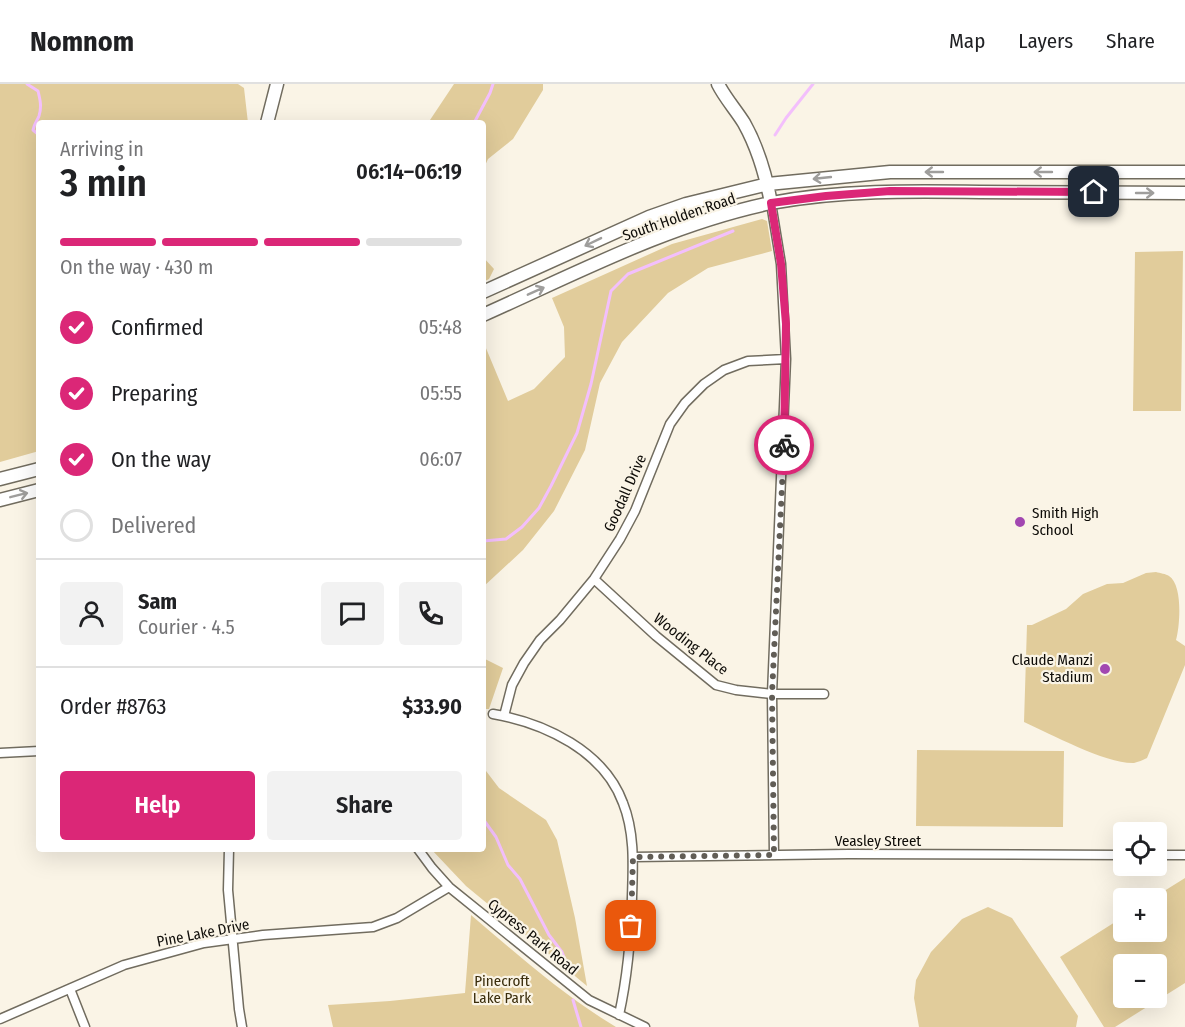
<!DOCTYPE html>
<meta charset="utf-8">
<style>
:root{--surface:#fff;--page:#f2f2f2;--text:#202124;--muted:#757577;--line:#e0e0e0;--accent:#db2777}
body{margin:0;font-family:"Fira Sans Condensed",sans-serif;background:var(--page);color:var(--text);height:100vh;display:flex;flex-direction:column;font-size:22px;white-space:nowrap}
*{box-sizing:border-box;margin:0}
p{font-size:20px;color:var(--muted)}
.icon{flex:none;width:33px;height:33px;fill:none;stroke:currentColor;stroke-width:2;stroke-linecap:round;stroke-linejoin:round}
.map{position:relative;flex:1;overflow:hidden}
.sheet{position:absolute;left:36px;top:36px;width:450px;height:732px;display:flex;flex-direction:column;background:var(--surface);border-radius:6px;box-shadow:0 6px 24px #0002}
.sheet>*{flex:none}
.fabs{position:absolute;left:1113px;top:738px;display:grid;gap:12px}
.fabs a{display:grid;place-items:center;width:54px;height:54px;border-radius:6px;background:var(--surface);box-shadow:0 6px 24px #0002;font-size:30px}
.pin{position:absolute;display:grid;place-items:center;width:51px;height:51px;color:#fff;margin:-26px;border-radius:12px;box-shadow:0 3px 9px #0006}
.courier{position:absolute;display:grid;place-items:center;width:60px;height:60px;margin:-30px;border:4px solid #db2777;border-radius:50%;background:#fff;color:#222;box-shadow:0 2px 8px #0007}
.overview em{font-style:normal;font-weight:600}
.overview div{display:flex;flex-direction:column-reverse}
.overview{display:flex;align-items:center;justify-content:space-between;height:102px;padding:0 24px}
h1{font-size:39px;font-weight:600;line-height:45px}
.bar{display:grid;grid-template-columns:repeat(4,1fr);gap:9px 6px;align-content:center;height:72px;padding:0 24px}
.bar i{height:8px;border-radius:4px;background:var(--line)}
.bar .on{background:var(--accent)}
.bar p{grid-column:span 4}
.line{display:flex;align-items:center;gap:15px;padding:0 24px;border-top:2px solid var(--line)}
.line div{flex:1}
.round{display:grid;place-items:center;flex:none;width:63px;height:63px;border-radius:6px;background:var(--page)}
ol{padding:0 24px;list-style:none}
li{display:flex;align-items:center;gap:18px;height:66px}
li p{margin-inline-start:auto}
li .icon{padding:6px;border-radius:50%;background:var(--accent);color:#fff;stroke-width:4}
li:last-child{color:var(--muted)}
li i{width:33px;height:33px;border:3px solid var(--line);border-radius:50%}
.button{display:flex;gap:12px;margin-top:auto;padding:12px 24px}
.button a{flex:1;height:69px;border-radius:6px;background:var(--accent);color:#fff;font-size:24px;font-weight:600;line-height:69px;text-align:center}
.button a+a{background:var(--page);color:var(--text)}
header{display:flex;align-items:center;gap:36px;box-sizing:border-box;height:84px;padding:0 30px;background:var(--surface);border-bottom:2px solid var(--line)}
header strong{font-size:28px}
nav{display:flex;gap:33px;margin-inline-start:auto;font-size:21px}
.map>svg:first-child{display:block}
.green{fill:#e1cc9b;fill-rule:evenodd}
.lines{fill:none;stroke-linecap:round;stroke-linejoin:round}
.stream{stroke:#f3bffc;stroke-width:3}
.street-casing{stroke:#716c5f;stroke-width:11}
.secondary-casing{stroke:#716c5f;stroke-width:15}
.street{stroke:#fff;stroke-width:8}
.secondary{stroke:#fff;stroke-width:12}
.oneway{stroke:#9f9e9c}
.done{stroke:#615d56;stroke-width:6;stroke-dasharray:0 10.8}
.route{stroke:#db2777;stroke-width:8}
.poi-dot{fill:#a247b1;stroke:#faf4e6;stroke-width:2}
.labels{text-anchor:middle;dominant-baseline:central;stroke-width:4.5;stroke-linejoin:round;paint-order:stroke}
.street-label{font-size:15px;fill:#0e0c08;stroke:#faf4e6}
.poi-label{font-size:15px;fill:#0e0c08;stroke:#faf4e6;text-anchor:start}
.park-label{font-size:15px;fill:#3a2d0c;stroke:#faf4e6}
</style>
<header>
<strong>Nomnom</strong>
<nav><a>Map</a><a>Layers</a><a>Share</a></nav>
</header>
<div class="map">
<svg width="1185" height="943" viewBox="0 0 1185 943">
<rect width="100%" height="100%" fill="#faf4e6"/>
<path class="green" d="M0,0h238l6,4 4,35h-209v328l-39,11z
M454,0h89v6l-30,49 -25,20 -5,11v-47h-55z
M762,135l5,2 5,30 -64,17 -40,25 -46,49 -22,41 -15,67 -31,61 -31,39 -40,37v-246l25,60 26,-12 31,-32 -1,-30 -12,-29 120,-54z
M1183,167l-2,160h-48l2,-159z
M483,173l11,12 -5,10 -6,3z
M1156,488c4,1 10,2 13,4 14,9 11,50 7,64l9,6v19l-38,93c-4,2 -9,4 -13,5 -28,1 -83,-29 -110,-41l3,-97h5l34,-16 17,-15 24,-10 16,-1 23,-10z
M483,574l20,10 -14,41h-6z
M917,666l147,1 -1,76 -147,-1z
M483,683l16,21 47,32 11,20 18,78 12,68 -121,-100 -35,-37h52z
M1185,794v105l-70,44h-11l-44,-70 63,-40 1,15h32v-34h-3zM1124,880h32v34h-32z
M988,823l24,11 66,98 -2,11h-157l-5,-29 2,-18 15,-28 31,-33z
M471,831c47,40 93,81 145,112h-283l-5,-22 62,-4 75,-8z"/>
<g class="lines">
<path class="stream" d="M27,0l11,7c2,8 4,16 1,25 -2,5 -5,8 -6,14l6,5
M474,39l16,-30 3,-9
M775,51l11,-17 27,-34
M483,457l23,-2 16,-12 17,-19 12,-22 26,-53 14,-49 20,-93 17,-17 105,-43
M483,735l13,18 12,28 12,14 29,56 13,17 8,20
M573,916l8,27"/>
<g class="street-casing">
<path id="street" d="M771,119l10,61 5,95 -14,335 2,161
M594,495l62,57 60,49 20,5 36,4h52
M493,630c52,9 111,37 130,89 12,30 10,63 9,94 -1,42 -4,77 -13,118
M504,632l8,-31 12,-22 16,-23 20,-20 34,-41 26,-40 15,-28 35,-87 15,-21 19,-19 20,-14 24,-9 38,-2
M0,669l39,-2
M229,765l-1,41 11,119 3,18
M418,765l14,19 17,19 140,113 56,27
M1156,771h29
M633,773l215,-3 276,1
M70,905l15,38
M0,935l124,-54 80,-22 59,-8 110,-8 24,-9 52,-31"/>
</g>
<g class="secondary-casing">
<path id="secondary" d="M718,0c7,14 18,26 26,39 14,25 22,53 27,80
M267,39l10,-39
M483,208l166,-75 37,-13 82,-20 122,-12h295
M483,231c94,-42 187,-91 288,-112 69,-13 139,-12 209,-11 68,0 137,1 205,1
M0,395l39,-10
M0,416l39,-10"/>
</g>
<use href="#street" class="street"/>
<use href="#secondary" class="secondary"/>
</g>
<defs><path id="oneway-shaft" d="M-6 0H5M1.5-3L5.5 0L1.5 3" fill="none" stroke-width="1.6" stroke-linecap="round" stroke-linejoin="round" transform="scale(1.5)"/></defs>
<g class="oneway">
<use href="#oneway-shaft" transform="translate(934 88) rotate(180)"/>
<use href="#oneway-shaft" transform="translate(1043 88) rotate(-180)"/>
<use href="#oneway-shaft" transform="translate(822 94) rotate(174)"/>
<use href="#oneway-shaft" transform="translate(1145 109)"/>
<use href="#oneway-shaft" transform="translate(593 158) rotate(154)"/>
<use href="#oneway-shaft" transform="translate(536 207) rotate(-24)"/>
<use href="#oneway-shaft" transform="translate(19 411) rotate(-14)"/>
</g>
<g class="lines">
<path class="done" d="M631,842l2,-69 141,-2 -2,-161 12,-249"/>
<path class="route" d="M784,361l2,-121 -5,-60 -10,-61 55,-7 64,-5 204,1"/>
</g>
<g class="poi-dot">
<circle cx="1020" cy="438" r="6"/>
<circle cx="1105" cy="585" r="6"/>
</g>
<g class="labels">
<g class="street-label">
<text transform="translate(679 133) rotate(-19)">South Holden Road</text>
<text transform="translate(625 409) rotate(-66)">Goodall Drive</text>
<text transform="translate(691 560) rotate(38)">Wooding Place</text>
<text x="878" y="757">Veasley Street</text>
<text transform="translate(203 849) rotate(-11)">Pine Lake Drive</text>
<text transform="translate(533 853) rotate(39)">Cypress Park Road</text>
</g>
<g class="poi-label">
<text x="1032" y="429">Smith High<tspan x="1032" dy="17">School</tspan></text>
<text x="1093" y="576" text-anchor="end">Claude Manzi<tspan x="1093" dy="17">Stadium</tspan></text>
</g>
<g class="park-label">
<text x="502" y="897">Pinecroft<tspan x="502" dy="17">Lake Park</tspan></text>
</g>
</g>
</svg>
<div class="fabs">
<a><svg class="icon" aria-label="locate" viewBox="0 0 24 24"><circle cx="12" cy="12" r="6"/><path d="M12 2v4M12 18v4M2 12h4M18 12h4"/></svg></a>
<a>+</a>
<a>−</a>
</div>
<div class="pin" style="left:631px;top:842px;background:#ea580c"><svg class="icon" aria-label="bag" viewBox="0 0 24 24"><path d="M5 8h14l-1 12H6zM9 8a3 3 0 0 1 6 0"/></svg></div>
<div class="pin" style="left:1094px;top:108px;background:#1f2937"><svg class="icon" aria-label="home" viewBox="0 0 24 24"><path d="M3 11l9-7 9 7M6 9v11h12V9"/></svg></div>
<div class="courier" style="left:784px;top:361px"><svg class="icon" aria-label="bike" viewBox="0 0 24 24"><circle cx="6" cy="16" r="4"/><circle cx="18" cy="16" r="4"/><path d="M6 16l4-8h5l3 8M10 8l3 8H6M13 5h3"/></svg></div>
<section class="sheet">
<div class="overview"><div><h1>3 min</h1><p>Arriving in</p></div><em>06:14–06:19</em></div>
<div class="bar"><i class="on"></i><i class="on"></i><i class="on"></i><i></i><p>On the way · 430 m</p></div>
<ol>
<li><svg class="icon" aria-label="check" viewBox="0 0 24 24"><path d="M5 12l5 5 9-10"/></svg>Confirmed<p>05:48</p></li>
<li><svg class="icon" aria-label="check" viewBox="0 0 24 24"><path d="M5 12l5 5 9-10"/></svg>Preparing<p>05:55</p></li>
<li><svg class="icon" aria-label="check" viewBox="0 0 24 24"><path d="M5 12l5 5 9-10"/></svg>On the way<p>06:07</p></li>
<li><i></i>Delivered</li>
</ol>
<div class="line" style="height:108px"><a class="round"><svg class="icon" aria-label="person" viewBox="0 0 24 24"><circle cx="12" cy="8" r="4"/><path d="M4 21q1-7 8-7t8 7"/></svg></a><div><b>Sam</b><p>Courier · 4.5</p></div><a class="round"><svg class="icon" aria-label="chat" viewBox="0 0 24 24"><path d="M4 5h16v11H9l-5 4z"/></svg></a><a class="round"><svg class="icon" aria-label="phone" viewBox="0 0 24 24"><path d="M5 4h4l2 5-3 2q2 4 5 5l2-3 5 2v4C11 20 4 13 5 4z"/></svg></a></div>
<div class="line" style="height:78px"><div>Order #8763</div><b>$33.90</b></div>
<div class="button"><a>Help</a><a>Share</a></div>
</section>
</div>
